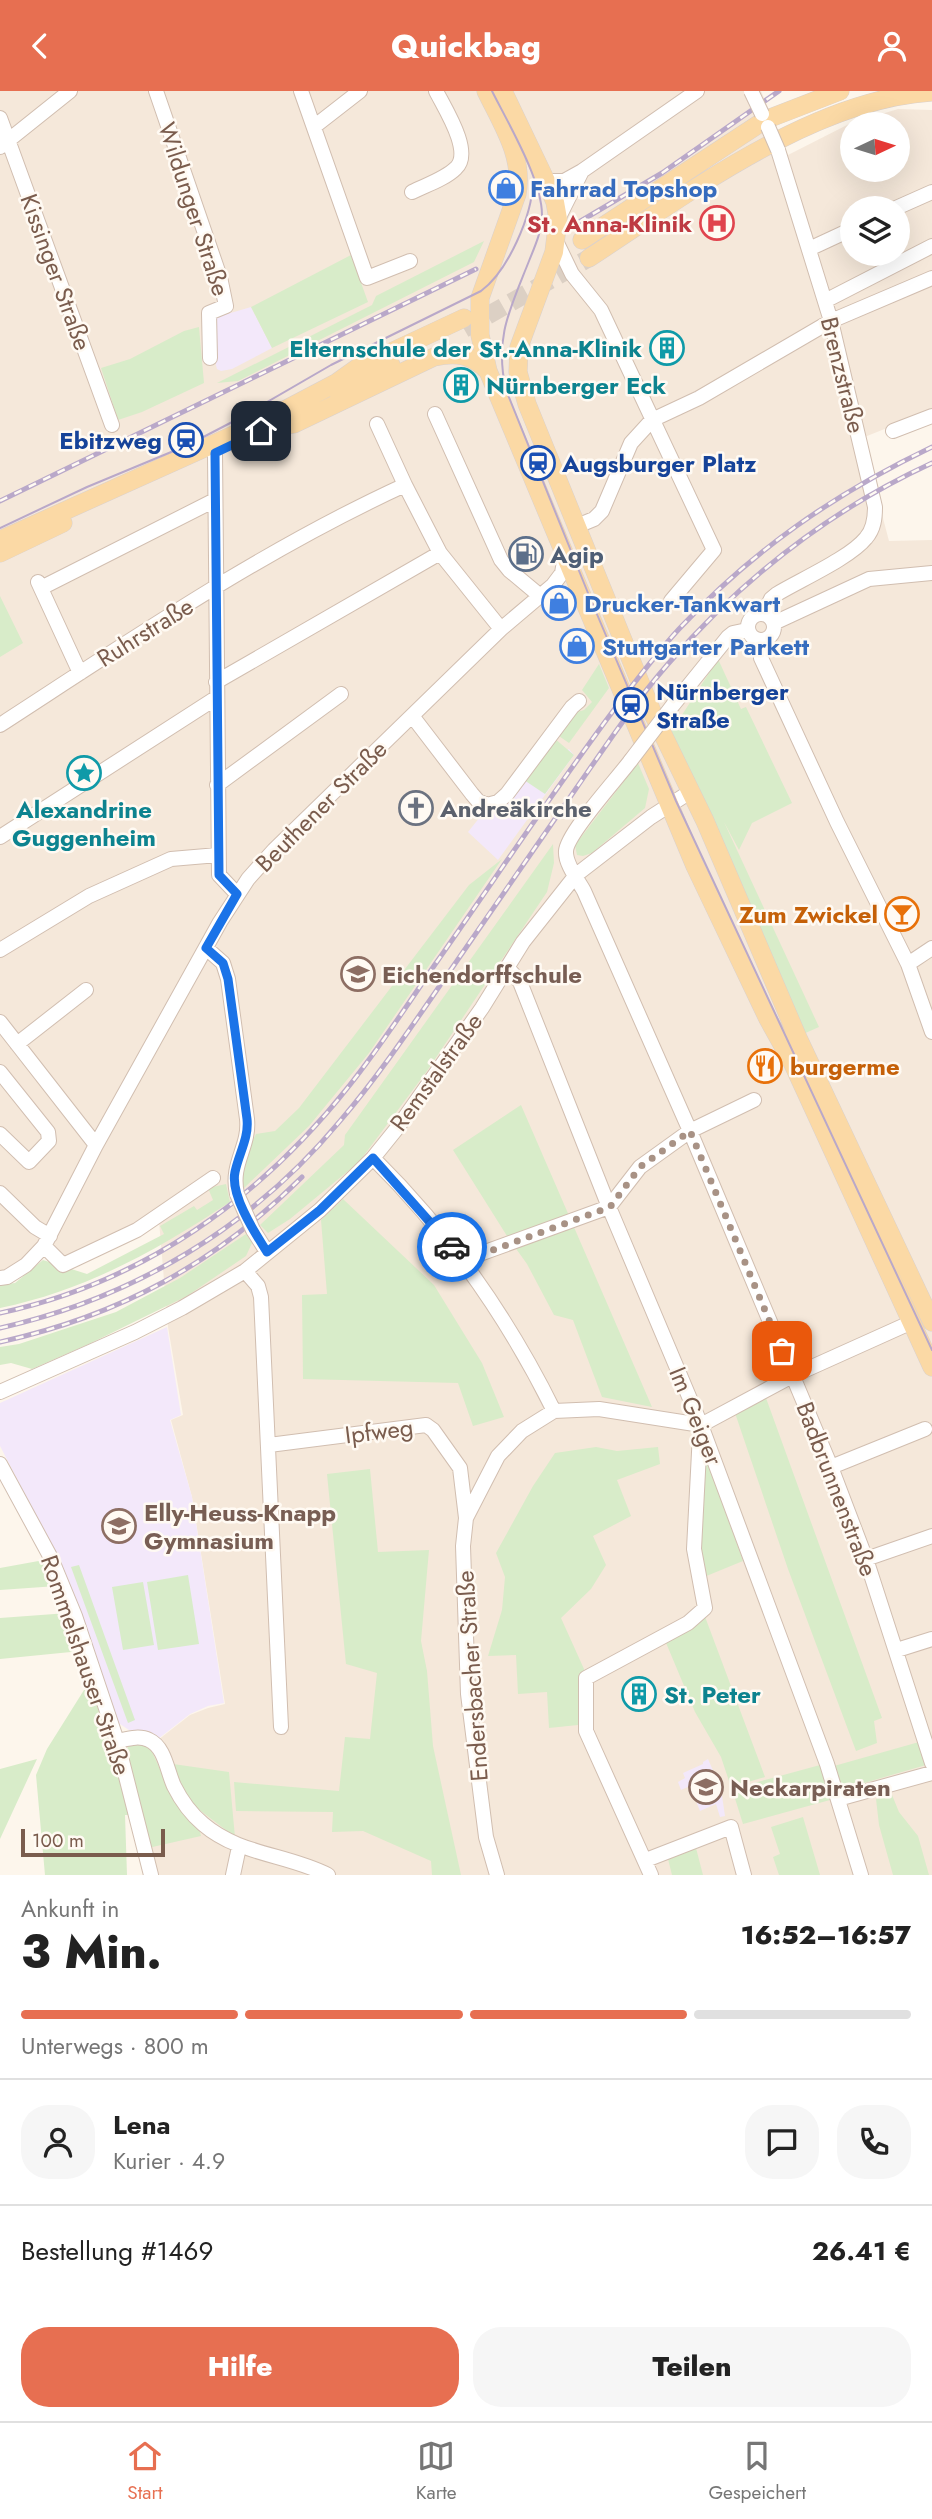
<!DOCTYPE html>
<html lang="de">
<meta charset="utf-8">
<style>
:root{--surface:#fff;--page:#f6f6f6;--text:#222;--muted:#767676;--line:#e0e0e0;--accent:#e76f51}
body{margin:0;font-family:Jost,sans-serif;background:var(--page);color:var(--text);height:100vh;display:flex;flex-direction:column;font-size:26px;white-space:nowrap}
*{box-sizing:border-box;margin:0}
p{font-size:23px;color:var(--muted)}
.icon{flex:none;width:38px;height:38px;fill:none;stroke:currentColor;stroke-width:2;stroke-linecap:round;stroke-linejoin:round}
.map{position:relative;height:1784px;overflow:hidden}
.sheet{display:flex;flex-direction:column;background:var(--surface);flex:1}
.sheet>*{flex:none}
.needle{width:46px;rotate:86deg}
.fabs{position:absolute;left:840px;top:21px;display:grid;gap:14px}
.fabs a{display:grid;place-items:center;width:70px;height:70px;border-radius:50%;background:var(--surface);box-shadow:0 7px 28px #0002;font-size:35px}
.scale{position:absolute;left:21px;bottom:18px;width:144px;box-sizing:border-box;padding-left:7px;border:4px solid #7a5c4d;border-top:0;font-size:19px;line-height:24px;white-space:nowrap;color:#7a5c4d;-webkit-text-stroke:5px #fffaf3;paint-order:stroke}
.pin{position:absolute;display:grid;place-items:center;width:60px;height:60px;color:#fff;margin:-30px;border-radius:14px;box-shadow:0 4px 10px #0006}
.courier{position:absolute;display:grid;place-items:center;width:70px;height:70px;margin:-35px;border:5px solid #1a73e8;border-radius:50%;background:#fff;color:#222;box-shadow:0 2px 9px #0007}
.headline em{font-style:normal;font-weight:800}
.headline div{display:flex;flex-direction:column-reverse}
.headline{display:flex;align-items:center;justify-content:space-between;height:119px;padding:0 21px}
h1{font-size:46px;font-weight:800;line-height:52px}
.bar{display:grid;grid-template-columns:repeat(4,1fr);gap:10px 7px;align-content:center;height:84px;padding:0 21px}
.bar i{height:9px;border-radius:5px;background:var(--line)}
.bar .active{background:var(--accent)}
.bar p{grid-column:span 4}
.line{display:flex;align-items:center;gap:18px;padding:0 21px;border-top:2px solid var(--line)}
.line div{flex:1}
.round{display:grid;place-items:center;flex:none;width:74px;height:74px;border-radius:28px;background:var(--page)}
.action{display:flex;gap:14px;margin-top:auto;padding:14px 21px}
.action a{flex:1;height:80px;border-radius:28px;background:var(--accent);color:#fff;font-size:28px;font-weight:800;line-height:80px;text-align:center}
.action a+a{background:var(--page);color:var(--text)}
header{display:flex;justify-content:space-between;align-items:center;height:91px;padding:0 21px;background:var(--accent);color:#fff;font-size:32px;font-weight:800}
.tabs{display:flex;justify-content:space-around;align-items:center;height:98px;border-top:2px solid var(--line);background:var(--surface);font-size:19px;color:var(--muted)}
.tabs a{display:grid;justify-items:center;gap:4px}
.tabs .active{color:var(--accent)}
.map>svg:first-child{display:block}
.residential{fill:#f5e8da;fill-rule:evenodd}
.education{fill:#f3e8fa}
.green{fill:#d8ecc9}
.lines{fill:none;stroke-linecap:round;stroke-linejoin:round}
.major-tunnel{stroke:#dcd0c4;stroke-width:18;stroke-dasharray:18 9;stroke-linecap:butt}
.minor-casing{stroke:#d1beb0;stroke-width:16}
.major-casing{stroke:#dad1cd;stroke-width:19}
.minor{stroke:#fff;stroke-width:14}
.major{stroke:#fbd9a5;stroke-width:18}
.tram{stroke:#b9a8c9;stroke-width:2}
.rail-casing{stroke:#b9a8c9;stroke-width:5}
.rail{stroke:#fffaf3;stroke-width:2.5;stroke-dasharray:8;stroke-linecap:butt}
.minor-bridge-casing{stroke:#d1beb0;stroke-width:16;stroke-linecap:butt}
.minor-bridge{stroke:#fff;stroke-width:14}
.done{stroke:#a89285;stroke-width:7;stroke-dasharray:0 12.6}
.route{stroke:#1a73e8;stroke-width:9}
.labels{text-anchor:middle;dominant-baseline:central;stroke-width:5;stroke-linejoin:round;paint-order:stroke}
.shop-label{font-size:24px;font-weight:bold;fill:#366cbe;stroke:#fffaf3;text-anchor:start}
.street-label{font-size:24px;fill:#7a5c4d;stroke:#fffaf3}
.health-label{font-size:24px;font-weight:bold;fill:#be3a42;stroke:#fffaf3;text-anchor:end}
.culture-label{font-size:24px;font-weight:bold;fill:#0d838f;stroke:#fffaf3;text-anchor:start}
.transit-label{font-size:24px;font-weight:bold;fill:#164399;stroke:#fffaf3;text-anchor:start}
.service-label{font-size:24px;font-weight:bold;fill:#4e5e75;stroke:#fffaf3;text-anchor:start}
.worship-label{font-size:24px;font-weight:bold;fill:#5b616d;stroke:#fffaf3;text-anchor:start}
.food-label{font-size:24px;font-weight:bold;fill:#c56008;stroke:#fffaf3;text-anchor:end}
.education-label{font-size:24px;font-weight:bold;fill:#785e54;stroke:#fffaf3;text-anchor:start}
</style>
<header><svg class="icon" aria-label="back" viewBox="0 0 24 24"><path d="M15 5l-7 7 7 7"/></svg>Quickbag<svg class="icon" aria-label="person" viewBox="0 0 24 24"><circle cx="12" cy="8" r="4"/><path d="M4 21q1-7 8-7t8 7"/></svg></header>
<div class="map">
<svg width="932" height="1784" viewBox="0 0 932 1784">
<rect width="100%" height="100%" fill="#fdf6ec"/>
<path class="residential" d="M0,0h761l27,64 61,-31 49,-15 34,1v300l-70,28 27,103 43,-1v1335h-782l-32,-132 40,-3 32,-25 18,-7 17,-4 -33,-207 -21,-77 12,-5 -15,-88 -9,-106 -95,45 -20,-21 -44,33zM852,33h46v46h-46zM852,117h46v46h-46z"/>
<path class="education" d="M251,216l21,41 -40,21 -11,2 -4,-2 -5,-19v-25l5,-8z
M569,658l5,6 -76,105 -30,-28 16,-20 6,4 9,-7 3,2 22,-31z
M167,1236l14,88 -11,5 22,77 32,206 -16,3 -18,8 -32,25 -11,-6 -18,-3 -15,-10 -57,-164 -57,-110v-43z
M708,1668l13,30 4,27 -5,1 -4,-13 -16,7 -10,-25 -9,4 -3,-8 7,-4 -2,-5 20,-9v-2z"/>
<path class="green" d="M484,150l-10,21 -236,119 -21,2 155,-78 4,-9z
M351,164l17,47 -96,46 -21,-41z
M199,236l5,56 -62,29 -24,8 -17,-52 29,-9 54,-28z
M0,505l23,47 -23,14z
M718,568l23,50 5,-2 46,96 -40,20 -13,27 -15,-28 95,205 -18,8 -130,-303z
M599,573l10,24 -40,55 -13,-9 14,-20 14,-4 8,-8 -10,-12z
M554,647l20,17 -29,39 -21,-14z
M638,672l11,26 -4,19 -53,45 -9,3 -6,-1 -2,-10z
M553,753l1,19 -7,29 -120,179 -68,91 -69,57 -22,14 -8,-8 84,-80 1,-10z
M502,768l-133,194 -60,73 -66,63c-3,-18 5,-40 13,-55l19,-3 24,-23 170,-223z
M521,1014l131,302 -50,-10 -29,-77 -19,-5 -27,-51 -20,-28 -54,-86z
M226,1093l4,18c-73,48 -143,88 -230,106v-23l15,-2 28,-23 44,14 77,-40 -4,-8 34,-20 3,4 16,-10 -5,-12z
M343,1108l91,86 48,78 22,54 -31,9 -15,-43 -155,-4 -1,-84 25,-1 -6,-74z
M246,1143l6,9 -6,13 -59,40 -98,48 -57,25 -21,-6 -11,2v-18l19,-3 97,-32 64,-34z
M766,1307l116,320 -8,3 3,22 -21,8 -68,-182 -53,-156z
M596,1356l21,4 41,-4 2,17 -43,16 14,36 -38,20 13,29 -15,24 -30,29 23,51 -6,56 -29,3 -2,-36 -29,2 -2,-39 -28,1 14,-46 3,-33 -9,-24 37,-67 22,-33z
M703,1356l40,114 -39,16 -5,-31z
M370,1378l8,83 51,-2 -8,91 6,30 6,75 28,129h-29l-1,-14 -68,-30 -31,1 1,-20 -97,-1 -2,-29 105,9 6,-54 25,2 7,-66 -31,-9 -19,-190z
M44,1469l13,26 -57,4v-22z
M79,1474l56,155 -7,3 -57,-156z
M188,1484l11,69 -41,6 -11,-68z
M143,1491l11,63 -31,5 -11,-63z
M68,1522l13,38 -81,8v-41z
M704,1523l61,163 -34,10 -10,-30 -26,-45 -31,-74z
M91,1598l23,65 16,61h-5l2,60h-82l-9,-100 11,-26 37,-59z
M919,1651l7,23 -86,25 -6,-24z
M130,1653l19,1 20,44 30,39 2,8 -53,12 -23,-97z
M37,1668l-37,80v-70z
M173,1673l56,8 6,65 -46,-35z
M820,1674l10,35 -87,24 -11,-35z
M892,1704l7,17 19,24 11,39h-36l-14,-50 -3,-26z
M803,1726l17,58h-41l-6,-18 7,-3 -9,-27z
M696,1757l7,27h-31l-4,-16z"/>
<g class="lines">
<path class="major-tunnel" d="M464,238l125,-71"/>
<g class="minor-casing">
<path id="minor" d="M156,0l64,186 6,29 -17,7 1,45
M301,0l66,187 43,-17
M0,27l112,307
M315,35l45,-35
M0,56l70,-56
M546,90h18l18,-10 115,-80
M412,101c14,-7 33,-13 44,-24 17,-16 -11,-59 -20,-77
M896,117l36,-16
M558,128l23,-46
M557,152l15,31 29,36 113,240 -43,51
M809,158l43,-20
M825,210l107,-55
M435,323l66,146 8,10 30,25
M377,333l28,61 35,68 61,76
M893,340l39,-15
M215,362l4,422 18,19
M577,435l17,-7 8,-8 29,-68 21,-23 47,-22 132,-77 101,-43
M38,491l42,91
M41,497l174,-88
M748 536a13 13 0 1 1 26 0a13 13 0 1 1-26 0Z
M764,523l7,-15 6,-5c23,-14 73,-36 89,-56 8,-9 9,-20 9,-31l-44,-186 -53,-171
M774,532l95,-44 63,-6
M760,550l1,17 76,164 71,142 24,68
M216,591l224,-129
M673,614l55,-68 5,-4 14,-3
M413,626l59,77 6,7 9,4 11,-3 9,-8 65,-87 7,-6
M0,634c131,-85 263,-175 405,-240
M631,669c-13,18 -64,73 -65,91 -1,13 12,29 18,40l106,240 141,336 35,92 66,204
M217,694l124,-91
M0,746l216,-139
M206,857l17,15 5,16 19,140c3,28 -17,44 -10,75
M0,859l89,-54 82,-37 47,-4
M908,873l24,-16
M507,876l13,15 89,225 92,218 126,339 34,111
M0,931l96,123
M17,953l69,-54
M0,981l48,60 1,9 -20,21 -29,-28
M373,1067c74,73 135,160 181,253
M0,1102l35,34 15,9
M253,1139l14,22
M44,1155l19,19 74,-35 76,-52
M463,1169l146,-53 31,-40 50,-36 64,-31
M245,1180l13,15 3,11 20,430
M0,1187l7,-1 19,-12 18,-19 52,-101 124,-223 28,-43 26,-29 227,-221 52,-44 9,-12 3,-17
M0,1301l135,-60 47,-24 63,-37 75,-61 53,-52 25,-31 84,-119 41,-66 53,-67 75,-58 39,-25
M701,1334l91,-49 120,-54
M269,1354l157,-20 7,5 27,38 6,50 -3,28 5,148 18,143 11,38
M0,1373l51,94 24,58 42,125 34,134
M831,1376l94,-38
M466,1427l32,-62 24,-25 32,-20 45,-2 102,16
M866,1468l66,-23
M897,1559l35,-11
M117,1650c10,-2 22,-6 32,-1 16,7 18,31 25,46 7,14 17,28 29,38 36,31 84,30 125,51
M838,1708l94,-26
M646,1769l85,-33 13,48
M233,1784l6,-28
M651,1784l-65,-144v-53l102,-55 17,-15 -11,-59 6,-116"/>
</g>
<g class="major-casing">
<path id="major" d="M486,0c16,33 38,66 31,103l-37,104v37l8,36 207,495 73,153 25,45 139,303
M503,0l43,90 9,21 3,17 -4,33 -35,95 -1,25 9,32 126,310 52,107 93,217 134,284
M582,149l183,-120 75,-29
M589,167c97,-63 224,-159 343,-166
M338,301l53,-27
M265,338l29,-5 140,-67c22,-5 37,-3 54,14
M0,449l258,-116 78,-41 21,-15 107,-50
M0,462l63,-30"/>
</g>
<use href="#minor" class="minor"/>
<use href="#major" class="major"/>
<path class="tram" d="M492,0c16,32 50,89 50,124 0,16 -7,31 -13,46 -19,48 -35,77 -23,129l82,203 88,208 256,549
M0,437l87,-41 101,-42 48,-25 95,-55 150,-74c27,-20 51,-75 52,-109"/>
<g class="rail-casing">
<path id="rail" d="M579,131l83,-49 117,-82
M0,410l476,-232
M0,1222c142,-30 260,-114 349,-227 31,-39 59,-82 87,-123 59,-84 116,-170 177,-252 21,-28 42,-56 66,-82 74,-79 155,-135 253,-182
M0,1237c134,-30 252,-101 340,-207 41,-48 76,-101 112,-153 41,-60 82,-119 123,-178 30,-43 59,-87 93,-126 74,-85 162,-154 264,-201
M0,1251c119,-26 216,-79 302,-165"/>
</g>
<use href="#rail" class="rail"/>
<g class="minor-bridge-casing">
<path id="minor-bridge" d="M751,0l11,23
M768,36l10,23
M631,669l42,-55
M237,1103l16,36"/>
</g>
<use href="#minor-bridge" class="minor-bridge"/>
</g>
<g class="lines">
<path class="done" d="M452,1156l11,14 147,-54 30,-40 50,-36 92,220"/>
<path class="route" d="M261,340l-46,22 4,422 18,19 -31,54 17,15 5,16 19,140c2,19 -8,34 -12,53 -5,23 20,61 32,80l53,-42 53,-52 79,89"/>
</g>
<defs>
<g id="shop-ring" transform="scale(1.75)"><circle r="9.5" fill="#fffaf3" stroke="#3f7fe0" stroke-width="1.5"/><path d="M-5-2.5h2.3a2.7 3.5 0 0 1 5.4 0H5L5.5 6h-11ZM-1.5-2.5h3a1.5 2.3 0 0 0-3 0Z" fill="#3f7fe0"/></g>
<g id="hospital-ring" transform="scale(1.75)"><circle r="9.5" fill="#fffaf3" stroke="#e0444e" stroke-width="1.5"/><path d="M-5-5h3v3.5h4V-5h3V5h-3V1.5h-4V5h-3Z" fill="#e0444e"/></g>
<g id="building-ring" transform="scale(1.75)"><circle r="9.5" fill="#fffaf3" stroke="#0f9aa8" stroke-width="1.5"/><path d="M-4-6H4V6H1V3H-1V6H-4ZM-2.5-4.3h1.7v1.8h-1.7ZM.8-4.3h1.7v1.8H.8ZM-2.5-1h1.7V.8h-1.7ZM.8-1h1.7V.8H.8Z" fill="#0f9aa8"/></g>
<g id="station-ring" transform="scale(1.75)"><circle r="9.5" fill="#fffaf3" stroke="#1a4fb4" stroke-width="1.5"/><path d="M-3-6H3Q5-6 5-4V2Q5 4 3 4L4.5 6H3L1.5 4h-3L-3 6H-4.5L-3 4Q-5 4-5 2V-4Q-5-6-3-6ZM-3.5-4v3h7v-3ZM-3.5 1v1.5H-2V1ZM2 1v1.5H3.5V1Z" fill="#1a4fb4"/></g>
<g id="fuel-ring" transform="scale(1.75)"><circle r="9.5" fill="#fffaf3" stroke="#5c6f8a" stroke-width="1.5"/><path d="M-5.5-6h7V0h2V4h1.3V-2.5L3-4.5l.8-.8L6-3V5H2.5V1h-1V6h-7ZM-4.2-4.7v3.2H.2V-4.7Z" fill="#5c6f8a"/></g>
<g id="sight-ring" transform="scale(1.75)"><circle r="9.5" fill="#fffaf3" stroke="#0f9aa8" stroke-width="1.5"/><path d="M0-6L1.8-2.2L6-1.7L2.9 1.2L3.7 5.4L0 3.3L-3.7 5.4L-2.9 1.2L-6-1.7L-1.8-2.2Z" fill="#0f9aa8"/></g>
<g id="church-ring" transform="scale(1.75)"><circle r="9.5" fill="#fffaf3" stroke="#6b7280" stroke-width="1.5"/><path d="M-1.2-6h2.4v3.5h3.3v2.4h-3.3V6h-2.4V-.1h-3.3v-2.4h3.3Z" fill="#6b7280"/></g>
<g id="bar-ring" transform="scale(1.75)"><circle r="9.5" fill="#fffaf3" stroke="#e8710a" stroke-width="1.5"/><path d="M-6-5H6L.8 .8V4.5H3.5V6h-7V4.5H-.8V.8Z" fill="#e8710a"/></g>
<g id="school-ring" transform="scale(1.75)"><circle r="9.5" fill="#fffaf3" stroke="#8d6e63" stroke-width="1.5"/><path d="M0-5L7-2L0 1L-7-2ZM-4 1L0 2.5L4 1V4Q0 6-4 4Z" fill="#8d6e63"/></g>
<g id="restaurant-ring" transform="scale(1.75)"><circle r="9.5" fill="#fffaf3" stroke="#e8710a" stroke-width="1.5"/><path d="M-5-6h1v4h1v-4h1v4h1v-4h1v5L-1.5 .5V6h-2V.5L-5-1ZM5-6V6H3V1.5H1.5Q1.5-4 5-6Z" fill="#e8710a"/></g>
</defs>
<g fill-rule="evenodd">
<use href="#shop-ring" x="506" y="97"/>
<use href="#hospital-ring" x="717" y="132"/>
<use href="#building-ring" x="667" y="257"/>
<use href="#building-ring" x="461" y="294"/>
<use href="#station-ring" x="186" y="349"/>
<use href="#station-ring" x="538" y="372"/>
<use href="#fuel-ring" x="526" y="463"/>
<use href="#shop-ring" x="559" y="512"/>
<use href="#shop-ring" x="577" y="555"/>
<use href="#station-ring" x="631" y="614"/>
<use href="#sight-ring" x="84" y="682"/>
<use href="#church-ring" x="416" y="717"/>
<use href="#bar-ring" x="902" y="823"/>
<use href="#school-ring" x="358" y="883"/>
<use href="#restaurant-ring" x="765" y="975"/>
<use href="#school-ring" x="119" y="1435"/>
<use href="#building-ring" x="639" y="1603"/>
<use href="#school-ring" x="706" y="1696"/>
</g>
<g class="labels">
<g class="shop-label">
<text x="530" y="97">Fahrrad Topshop</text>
<text x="584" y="512">Drucker-Tankwart</text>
<text x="602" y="555">Stuttgarter Parkett</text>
</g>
<g class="street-label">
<text transform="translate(194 118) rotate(72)">Wildunger Straße</text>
<text transform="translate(56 181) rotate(70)">Kissinger Straße</text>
<text transform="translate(843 284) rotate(76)">Brenzstraße</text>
<text transform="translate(145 541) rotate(-32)">Ruhrstraße</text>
<text transform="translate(321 715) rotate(-45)">Beuthener Straße</text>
<text transform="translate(436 981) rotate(-54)">Remstalstraße</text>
<text transform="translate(696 1325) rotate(68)">Im Geiger</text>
<text transform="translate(379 1340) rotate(-7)">Ipfweg</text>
<text transform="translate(837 1398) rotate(69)">Badbrunnenstraße</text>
<text transform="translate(86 1574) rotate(71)">Rommelshauser Straße</text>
<text transform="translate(472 1585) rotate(-94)">Endersbacher Straße</text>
</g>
<g class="health-label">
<text x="692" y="132">St. Anna-Klinik</text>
</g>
<g class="culture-label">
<text x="642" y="257" text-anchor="end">Elternschule der St.-Anna-Klinik</text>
<text x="486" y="294">Nürnberger Eck</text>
<text x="84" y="718" text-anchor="middle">Alexandrine<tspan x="84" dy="28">Guggenheim</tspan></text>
<text x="664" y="1603">St. Peter</text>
</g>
<g class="transit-label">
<text x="162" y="349" text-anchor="end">Ebitzweg</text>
<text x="562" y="372">Augsburger Platz</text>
<text x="656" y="600">Nürnberger<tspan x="656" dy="28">Straße</tspan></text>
</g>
<g class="service-label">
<text x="550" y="463">Agip</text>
</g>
<g class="worship-label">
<text x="440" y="717">Andreäkirche</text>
</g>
<g class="food-label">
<text x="878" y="823">Zum Zwickel</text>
<text x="790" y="975" text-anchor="start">burgerme</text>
</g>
<g class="education-label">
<text x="382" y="883">Eichendorffschule</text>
<text x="144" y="1421">Elly-Heuss-Knapp<tspan x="144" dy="28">Gymnasium</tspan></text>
<text x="730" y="1696">Neckarpiraten</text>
</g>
</g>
</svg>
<div class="fabs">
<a><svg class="needle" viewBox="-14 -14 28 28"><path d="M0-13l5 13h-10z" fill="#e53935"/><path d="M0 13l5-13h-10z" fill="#767676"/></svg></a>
<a><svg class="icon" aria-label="layers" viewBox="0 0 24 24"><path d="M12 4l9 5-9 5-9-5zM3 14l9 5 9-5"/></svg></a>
</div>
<div class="scale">100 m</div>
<div class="pin" style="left:782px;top:1260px;background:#ea580c"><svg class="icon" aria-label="bag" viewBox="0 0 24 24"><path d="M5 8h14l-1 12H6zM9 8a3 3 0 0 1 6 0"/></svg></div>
<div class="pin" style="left:261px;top:340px;background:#1f2937"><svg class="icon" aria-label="home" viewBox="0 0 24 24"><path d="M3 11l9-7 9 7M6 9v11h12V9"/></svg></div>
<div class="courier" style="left:452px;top:1156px"><svg class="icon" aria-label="car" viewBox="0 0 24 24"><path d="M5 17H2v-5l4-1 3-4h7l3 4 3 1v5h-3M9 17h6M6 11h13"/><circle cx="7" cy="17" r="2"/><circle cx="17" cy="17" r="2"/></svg></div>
</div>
<section class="sheet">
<div class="headline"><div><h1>3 Min.</h1><p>Ankunft in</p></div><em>16:52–16:57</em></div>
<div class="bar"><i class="active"></i><i class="active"></i><i class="active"></i><i></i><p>Unterwegs · 800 m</p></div>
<div class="line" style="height:126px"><a class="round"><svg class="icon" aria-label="person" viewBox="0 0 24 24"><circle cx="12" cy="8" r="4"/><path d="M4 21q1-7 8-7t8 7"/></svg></a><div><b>Lena</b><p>Kurier · 4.9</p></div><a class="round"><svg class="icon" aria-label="chat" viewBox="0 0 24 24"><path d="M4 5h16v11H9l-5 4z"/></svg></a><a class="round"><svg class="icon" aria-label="phone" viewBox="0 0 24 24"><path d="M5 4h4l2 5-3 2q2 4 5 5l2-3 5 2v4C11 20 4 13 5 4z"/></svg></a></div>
<div class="line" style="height:91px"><div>Bestellung #1469</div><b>26.41 €</b></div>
<div class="action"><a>Hilfe</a><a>Teilen</a></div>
</section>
<nav class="tabs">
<a class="active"><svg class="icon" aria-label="home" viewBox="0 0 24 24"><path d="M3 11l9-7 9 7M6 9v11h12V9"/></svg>Start</a>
<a><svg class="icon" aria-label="map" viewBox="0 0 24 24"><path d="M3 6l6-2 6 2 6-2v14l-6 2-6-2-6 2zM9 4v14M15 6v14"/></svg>Karte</a>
<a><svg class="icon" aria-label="saved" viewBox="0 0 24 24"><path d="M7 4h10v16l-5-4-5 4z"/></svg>Gespeichert</a>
</nav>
